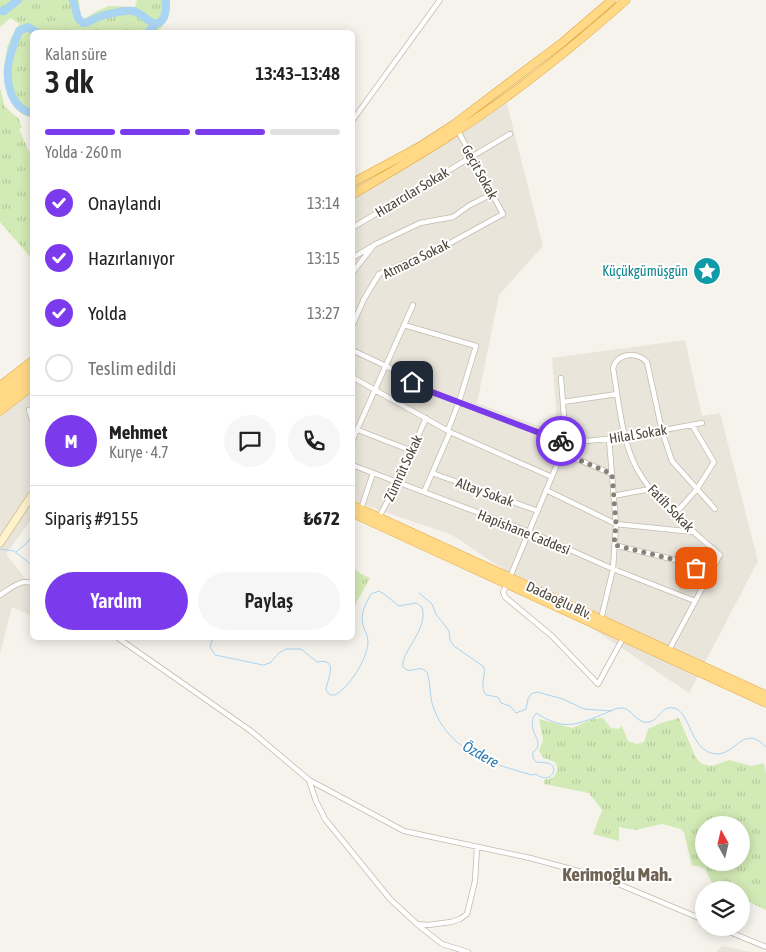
<!DOCTYPE html>
<html lang="tr">
<meta charset="utf-8">
<style>
:root{--surface:#fff;--page:#f6f6f6;--text:#222;--muted:#767676;--line:#e0e0e0;--accent:#7c3aed}
body{margin:0;font-family:"Asap Condensed",sans-serif;background:var(--page);color:var(--text);height:100vh;display:flex;flex-direction:column;font-size:19px;white-space:nowrap}
*{box-sizing:border-box;margin:0}
p{font-size:16px;color:var(--muted)}
.icon{flex:none;width:28px;height:28px;fill:none;stroke:currentColor;stroke-width:2;stroke-linecap:round;stroke-linejoin:round}
.map{position:relative;flex:1;overflow:hidden}
.details{position:absolute;left:30px;top:30px;width:325px;height:610px;display:flex;flex-direction:column;background:var(--surface);border-radius:8px;box-shadow:0 2px 12px #0003}
.details>*{flex:none}
.needle{width:32px;rotate:352deg}
.tools{position:absolute;left:695px;top:816px;display:grid;gap:10px}
.tools a{display:grid;place-items:center;width:55px;height:55px;border-radius:50%;background:var(--surface);box-shadow:0 2px 12px #0003;font-size:25px}
.pin{position:absolute;display:grid;place-items:center;width:42px;height:42px;color:#fff;margin:-21px;border-radius:10px;box-shadow:0 2px 8px #0006}
.courier{position:absolute;display:grid;place-items:center;width:50px;height:50px;margin:-25px;border:4px solid #7c3aed;border-radius:50%;background:#fff;color:#222;box-shadow:0 1px 6px #0007}
.headline em{font-style:normal;font-weight:600}
.headline div{display:flex;flex-direction:column-reverse}
.headline{display:flex;align-items:center;justify-content:space-between;height:85px;padding:0 15px}
h1{font-size:32px;font-weight:600;line-height:38px}
.bar{display:grid;grid-template-columns:repeat(4,1fr);gap:8px 5px;align-content:center;height:60px;padding:0 15px}
.bar i{height:6px;border-radius:4px;background:var(--line)}
.bar .current{background:var(--accent)}
.bar p{grid-column:span 4}
.line{display:flex;align-items:center;gap:12px;padding:0 15px;border-top:1px solid var(--line)}
.line div{flex:1}
.round{display:grid;place-items:center;flex:none;width:52px;height:52px;border-radius:26px;background:var(--page)}
ol{padding:0 15px;list-style:none}
li{display:flex;align-items:center;gap:15px;height:55px}
li p{margin-inline-start:auto}
li .icon{padding:5px;border-radius:50%;background:var(--accent);color:#fff;stroke-width:4}
li:last-child{color:var(--muted)}
li i{width:28px;height:28px;border:2px solid var(--line);border-radius:50%}
.cta{display:flex;gap:10px;margin-top:auto;padding:10px 15px}
.cta a{flex:1;height:58px;border-radius:30px;background:var(--accent);color:#fff;font-size:20px;font-weight:600;line-height:58px;text-align:center}
.cta a+a{background:var(--page);color:var(--text)}
.map>svg:first-child{display:block}
.residential{fill:#eae5da}
.grass{fill:url(#grass-tufts);fill-rule:evenodd}
.lines{fill:none;stroke-linecap:round;stroke-linejoin:round}
.stream{stroke:#a9d4f2;stroke-width:1}
.river{stroke:#a9d4f2;stroke-width:8}
.minor-casing{stroke:#c2bbae;stroke-width:6}
.secondary-casing{stroke:#d6c79b;stroke-width:9}
.trunk-casing{stroke:#e0a43c;stroke-width:9}
.minor{stroke:#fff;stroke-width:4.5}
.secondary{stroke:#fff3cd;stroke-width:7}
.trunk{stroke:#ffd985;stroke-width:8}
.done{stroke:#878178;stroke-width:5;stroke-dasharray:0 9}
.route{stroke:#7c3aed;stroke-width:6}
.labels{text-anchor:middle;dominant-baseline:central;stroke-width:4;stroke-linejoin:round;paint-order:stroke}
.street-label{font-size:14px;fill:#4b4439;stroke:#fff}
.culture-label{font-size:14px;fill:#0d838f;stroke:#fff;text-anchor:end}
.water-label{font-size:15px;font-style:italic;fill:#2e7ab2;stroke:#fff}
.district-label{font-size:19px;font-weight:bold;fill:#6e6250;stroke:#fff}
</style>
<div class="map">
<svg width="766" height="952" viewBox="0 0 766 952">
<defs>
<pattern id="grass-tufts" width="24" height="20" patternUnits="userSpaceOnUse" patternTransform="scale(1.25)"><rect width="24" height="20" fill="#d2eab5"/><path d="M3 7l-1-3M5 7V3M7 7l1-3M15 17l-1-3M17 17v-4M19 17l1-3" fill="none" stroke="#b6ca9c"/></pattern>
</defs>
<rect width="100%" height="100%" fill="#f6f3ec"/>
<path class="residential" d="M502,84l41,162 -44,49 -22,108 81,30 -6,-75 133,-18 17,76 18,-3 38,148 -69,132 -237,-158 -99,-34v-319l99,-62z
M32,391v127l-26,36 26,33v29l-20,-9 -12,47v-262z
M722,946l29,6h-35z"/>
<path class="grass" d="M0,0h79l1,16 4,3 13,-8 12,-5 26,1 2,-7h33v2l-7,24 -7,6h-124v86c-26,-6 -28,-36 -26,-58 1,-5 0,-11 2,-15 3,-8 7,-15 11,-21l-8,-6 -11,9z
M0,88l5,19 14,12 3,9 -3,1 13,29v101l-32,-37z
M352,567l9,7 9,4 -16,29 -2,-1z
M603,718l8,10 7,1 4,-3 6,15 9,3 7,-2 4,-13 13,-6 18,-5 17,40 6,6 10,2 17,-6 23,6 12,-3 2,11v136l-25,-12v-8l-22,-1 -7,-6 -7,-14 -7,-3h-6l-8,-33 -3,-4 -19,-5 -26,6 -17,-3v14l-26,-7 9,-24 -13,-17 -45,-9v-4l10,-3 4,-8 -3,-7 -11,-4 -5,-7 4,-11 -4,-21 33,9 21,-9zM704,825h37v37h-37z"/>
<g class="lines">
<path class="stream" d="M0,549l14,2 18,14
M16,552l12,-10 4,-8
M419,593l13,11 4,10 13,17 1,9 4,6 30,21c2,9 -5,20 2,28l12,2 3,6 9,3 6,7 10,-4 2,-10 3,-5 6,-2 26,7 21,10 27,2
M213,638l-3,9 5,8 48,10 7,-2 9,-10 7,-4h15l16,13c23,-4 10,17 9,28l4,5h5c14,-7 32,-36 33,-52 0,-6 -2,-10 -4,-15 -5,-13 1,-23 7,-34l8,-3 5,3 15,12 17,-3 6,4c7,23 -22,45 -19,60 8,9 15,-4 24,5 4,11 2,25 7,37 16,43 59,55 98,66l4,-1c7,6 17,5 18,-5 -2,-8 -11,-6 -18,-7l-3,-4v-6c15,-10 -10,-22 3,-39 27,17 37,13 65,2 6,-2 12,-6 18,-7 13,-2 17,17 30,14 11,-2 12,-17 25,-14 17,4 16,44 42,46 20,1 28,-31 50,-7"/>
<path class="river" d="M73,0l5,18 5,5c6,0 6,-2 11,-4 7,-4 31,-9 39,-8 10,2 19,17 27,11 6,-4 7,-16 5,-22
M0,11h4l14,-11
M148,32l8,-8
M32,113c-22,-5 -27,-33 -23,-52 2,-10 6,-20 10,-30l9,-4 8,5"/>
<g class="minor-casing">
<path id="minor" d="M352,121l88,-121
M352,228l158,-94
M352,258l19,-11
M352,273l22,-28 46,-22 33,-6 17,-12 22,-11
M404,325l72,21 -17,56 -11,28
M352,326l12,-27 15,-25 64,-27 60,-33 -45,-83
M352,350l36,17 36,22 142,54 60,-6 76,-14
M352,377l98,55 102,45
M563,402l54,-8
M32,410h-3l3,10
M358,430l54,21
M352,441l61,-136
M563,453l49,21
M352,465l178,67 83,37 82,32
M432,473l106,38
M546,490l70,34 78,8
M424,492l26,-60
M613,496l37,-7
M361,509l12,-36
M675,514l22,-25 17,-27 -22,-37
M379,517l19,-35 28,-64
M614,545l58,14 39,14
M510,577l56,-134 -5,-65
M507,584l-4,8 2,5 47,39 46,48 25,-46
M0,595c10,-6 20,-16 32,-12
M601,619l12,-50 3,-45 -7,-85
M118,638l133,93 58,49 95,51 126,27 74,20 100,42
M669,650l51,-95c-29,-26 -64,-52 -83,-86 -16,-30 -18,-68 -24,-101 5,-16 24,-16 34,-6l15,69 10,30 43,48
M309,780l7,21 9,18 65,80 27,25 11,1 23,-3 9,-3 7,-5 8,-33 2,-34
M418,925l24,19 26,8
M720,928l46,19"/>
</g>
<g class="secondary-casing">
<path id="secondary" d="M0,543l32,-48"/>
</g>
<g class="trunk-casing">
<path id="trunk" d="M352,183l67,-36 34,-22 110,-83 49,-42
M352,195c35,-21 71,-41 105,-64 59,-38 116,-84 169,-131
M0,386l32,-25
M0,394l32,-24
M0,403l32,-24
M0,411l32,-25
M352,505l414,190
M352,513l414,190"/>
</g>
<use href="#minor" class="minor"/>
<use href="#secondary" class="secondary"/>
<use href="#trunk" class="trunk"/>
</g>
<g class="lines">
<path class="done" d="M561,441l5,2 -3,10 49,21 4,50 -2,21 58,14 24,9"/>
<path class="route" d="M412,382l12,7 137,52"/>
</g>
<defs>
<g id="sight-disc" transform="scale(1.4375)"><circle r="9.5" fill="#0f9aa8" stroke="#fff"/><path d="M0-6L1.8-2.2L6-1.7L2.9 1.2L3.7 5.4L0 3.3L-3.7 5.4L-2.9 1.2L-6-1.7L-1.8-2.2Z" fill="#fff"/></g>
</defs>
<g fill-rule="evenodd">
<use href="#sight-disc" x="707" y="271"/>
</g>
<g class="labels">
<g class="street-label">
<text transform="translate(480 172) rotate(61)">Geçit Sokak</text>
<text transform="translate(412 192) rotate(-31)">Hızarcılar Sokak</text>
<text transform="translate(416 259) rotate(-26)">Atmaca Sokak</text>
<text transform="translate(638 434) rotate(-9)">Hilal Sokak</text>
<text transform="translate(403 468) rotate(-65)">Zümrüt Sokak</text>
<text transform="translate(485 492) rotate(20)">Altay Sokak</text>
<text transform="translate(671 508) rotate(46)">Fatih Sokak</text>
<text transform="translate(524 532) rotate(22)">Hapishane Caddesi</text>
<text transform="translate(559 600) rotate(25)">Dadaoğlu Blv.</text>
</g>
<g class="culture-label">
<text x="688" y="271">Küçükgümüşgün</text>
</g>
<g class="water-label">
<text transform="translate(481 754) rotate(29)">Özdere</text>
</g>
<g class="district-label">
<text x="617" y="874">Kerimoğlu Mah.</text>
</g>
</g>
</svg>
<div class="tools">
<a><svg class="needle" viewBox="-14 -14 28 28"><path d="M0-13l5 13h-10z" fill="#e53935"/><path d="M0 13l5-13h-10z" fill="#767676"/></svg></a>
<a><svg class="icon" aria-label="layers" viewBox="0 0 24 24"><path d="M12 4l9 5-9 5-9-5zM3 14l9 5 9-5"/></svg></a>
</div>
<div class="pin" style="left:696px;top:568px;background:#ea580c"><svg class="icon" aria-label="bag" viewBox="0 0 24 24"><path d="M5 8h14l-1 12H6zM9 8a3 3 0 0 1 6 0"/></svg></div>
<div class="pin" style="left:412px;top:382px;background:#1f2937"><svg class="icon" aria-label="home" viewBox="0 0 24 24"><path d="M3 11l9-7 9 7M6 9v11h12V9"/></svg></div>
<div class="courier" style="left:561px;top:441px"><svg class="icon" aria-label="bike" viewBox="0 0 24 24"><circle cx="6" cy="16" r="4"/><circle cx="18" cy="16" r="4"/><path d="M6 16l4-8h5l3 8M10 8l3 8H6M13 5h3"/></svg></div>
<section class="details">
<div class="headline"><div><h1>3 dk</h1><p>Kalan süre</p></div><em>13:43–13:48</em></div>
<div class="bar"><i class="current"></i><i class="current"></i><i class="current"></i><i></i><p>Yolda · 260 m</p></div>
<ol>
<li><svg class="icon" aria-label="check" viewBox="0 0 24 24"><path d="M5 12l5 5 9-10"/></svg>Onaylandı<p>13:14</p></li>
<li><svg class="icon" aria-label="check" viewBox="0 0 24 24"><path d="M5 12l5 5 9-10"/></svg>Hazırlanıyor<p>13:15</p></li>
<li><svg class="icon" aria-label="check" viewBox="0 0 24 24"><path d="M5 12l5 5 9-10"/></svg>Yolda<p>13:27</p></li>
<li><i></i>Teslim edildi</li>
</ol>
<div class="line" style="height:90px"><b class="round" style="background:var(--accent);color:#fff">M</b><div><b>Mehmet</b><p>Kurye · 4.7</p></div><a class="round"><svg class="icon" aria-label="chat" viewBox="0 0 24 24"><path d="M4 5h16v11H9l-5 4z"/></svg></a><a class="round"><svg class="icon" aria-label="phone" viewBox="0 0 24 24"><path d="M5 4h4l2 5-3 2q2 4 5 5l2-3 5 2v4C11 20 4 13 5 4z"/></svg></a></div>
<div class="line" style="height:65px"><div>Sipariş #9155</div><b>₺672</b></div>
<div class="cta"><a>Yardım</a><a>Paylaş</a></div>
</section>
</div>
